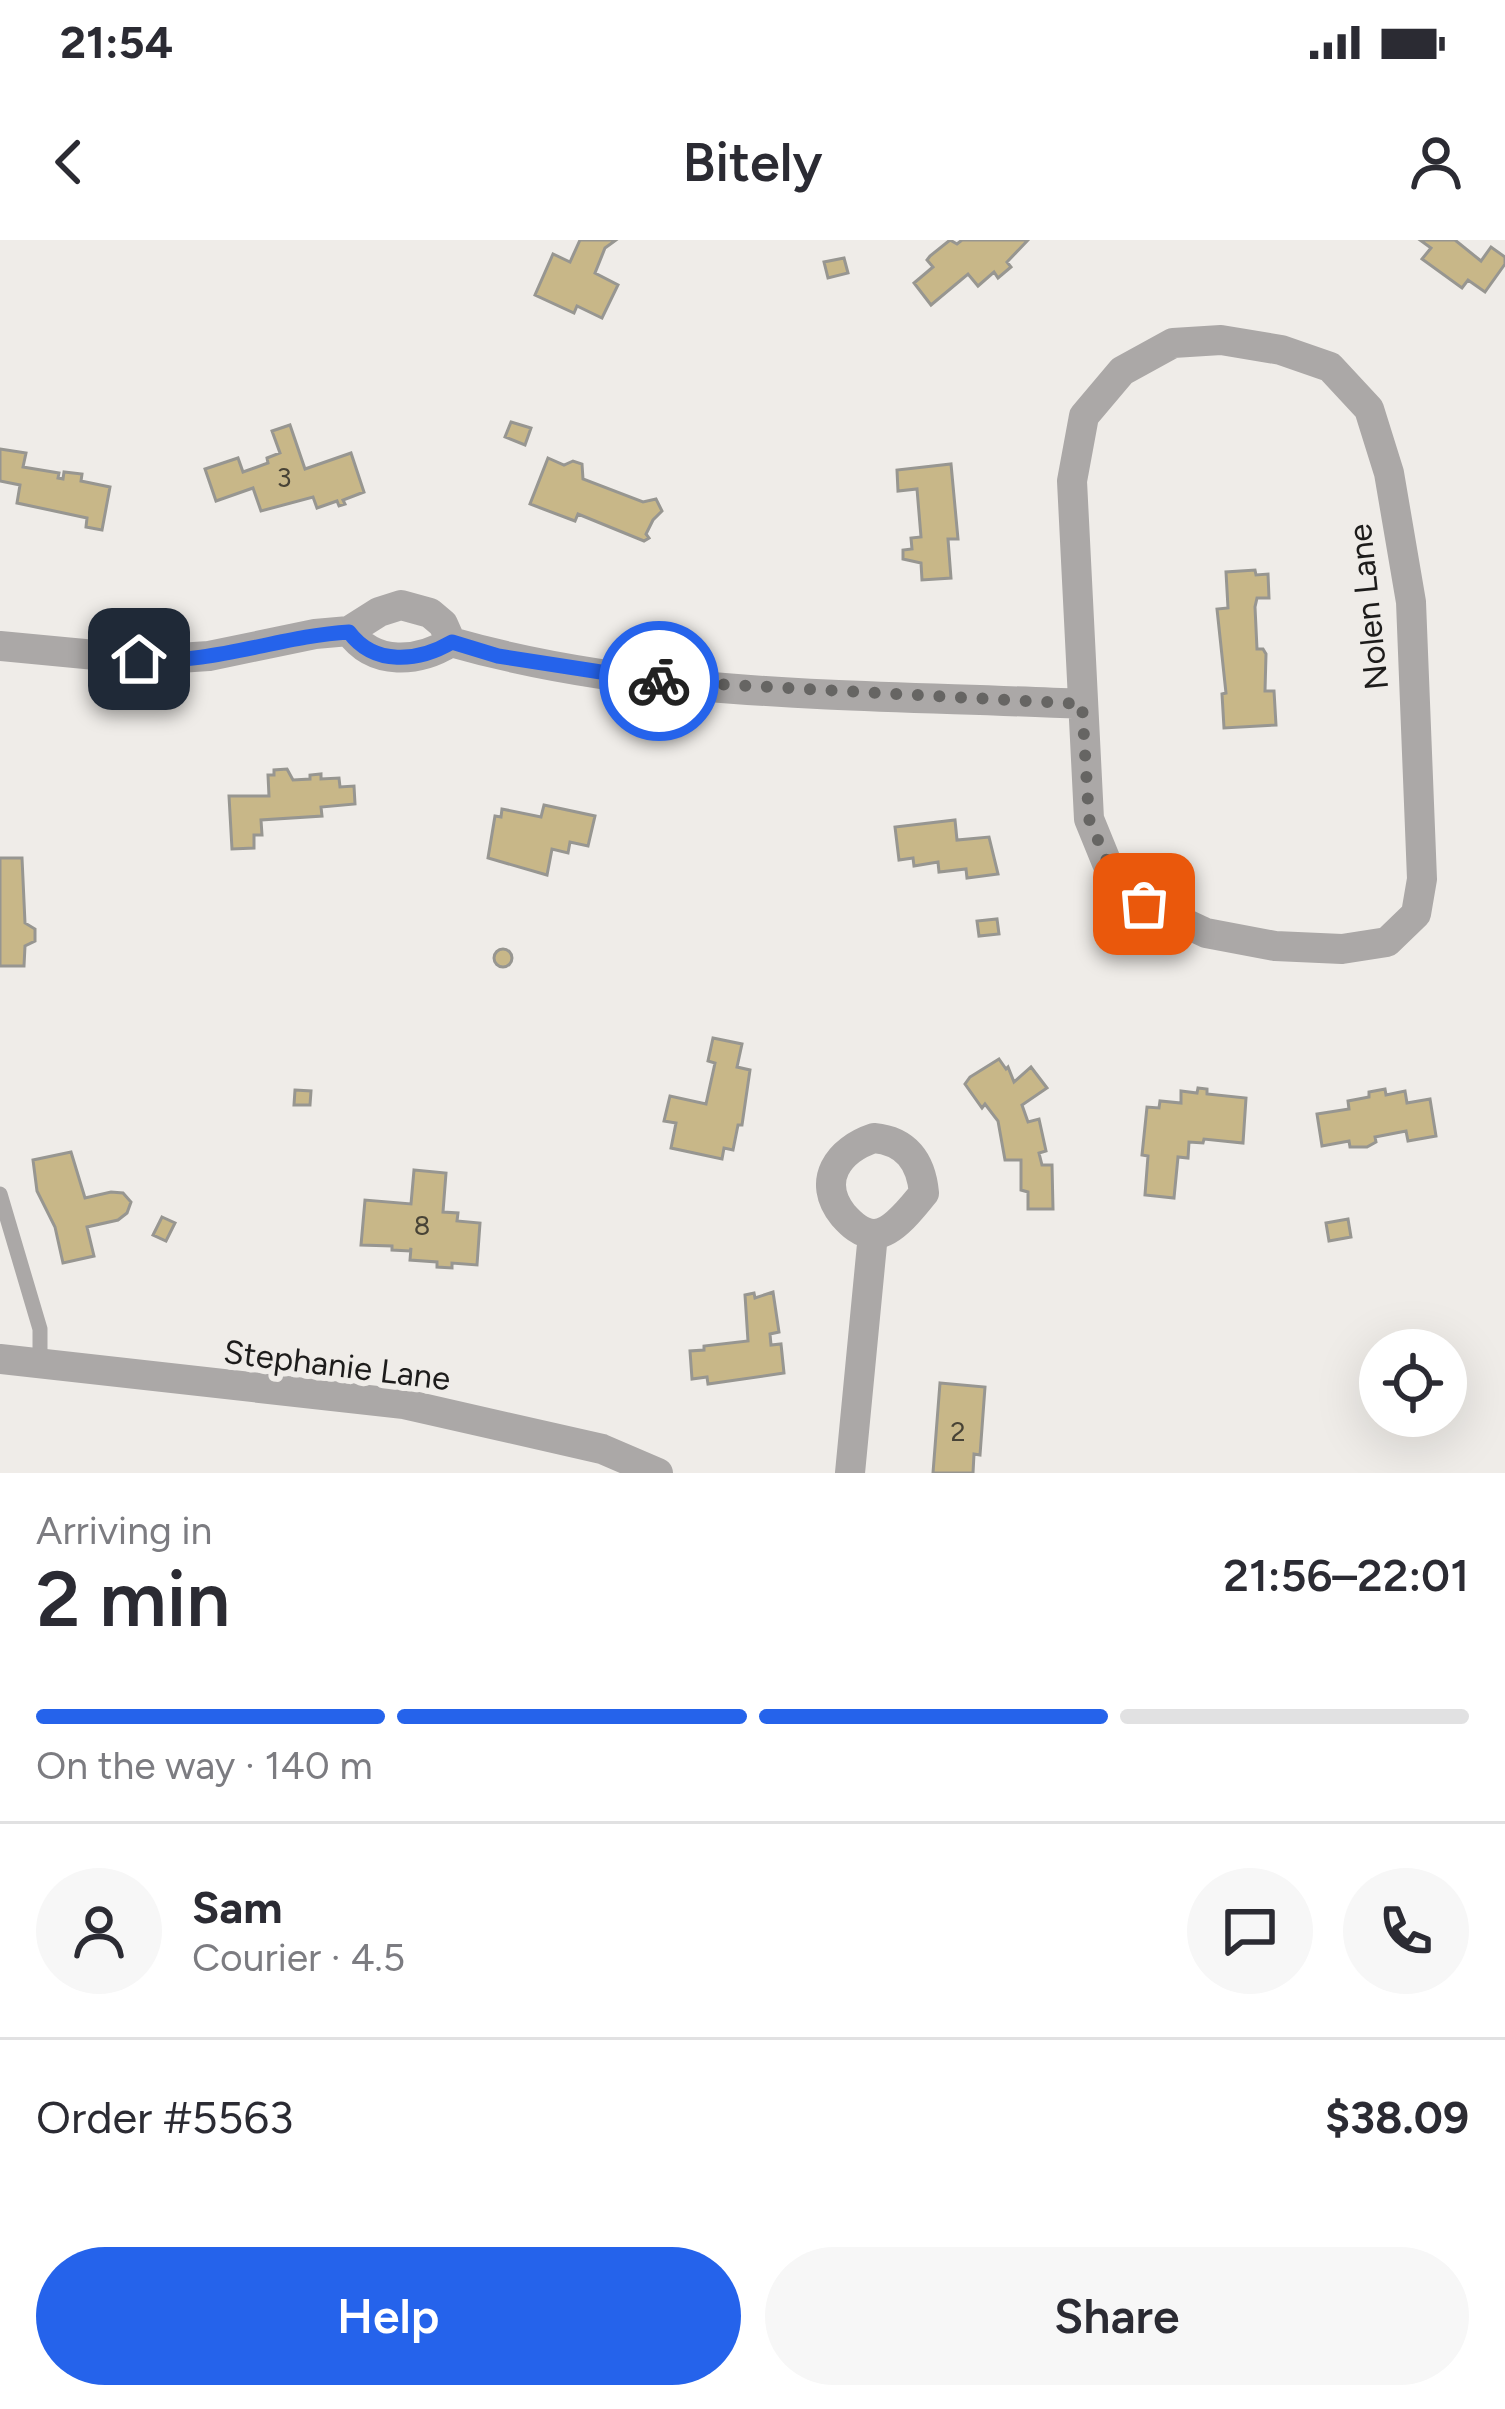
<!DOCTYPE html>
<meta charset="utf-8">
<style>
:root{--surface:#fff;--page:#f7f7f7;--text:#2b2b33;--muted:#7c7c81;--line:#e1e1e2;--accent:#2563eb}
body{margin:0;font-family:Figtree,sans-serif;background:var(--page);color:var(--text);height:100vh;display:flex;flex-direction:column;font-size:45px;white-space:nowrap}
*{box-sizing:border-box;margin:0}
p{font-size:39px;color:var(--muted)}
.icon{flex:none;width:66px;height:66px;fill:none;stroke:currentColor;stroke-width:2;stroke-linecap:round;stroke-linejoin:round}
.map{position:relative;height:1233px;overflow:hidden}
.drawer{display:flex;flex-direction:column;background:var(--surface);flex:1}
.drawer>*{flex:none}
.fabs{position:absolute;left:1359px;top:1089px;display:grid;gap:24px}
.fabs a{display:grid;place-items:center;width:108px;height:108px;border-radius:50%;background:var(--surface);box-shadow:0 12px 48px #0002;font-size:60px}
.pin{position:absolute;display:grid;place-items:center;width:102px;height:102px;color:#fff;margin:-51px;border-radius:24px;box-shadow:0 6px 18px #0006}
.courier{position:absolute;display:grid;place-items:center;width:120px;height:120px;margin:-60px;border:9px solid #2563eb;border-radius:50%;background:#fff;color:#222;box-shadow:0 3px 15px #0007}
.summary em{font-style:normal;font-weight:600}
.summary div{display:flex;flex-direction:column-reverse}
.summary{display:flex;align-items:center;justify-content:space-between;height:204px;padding:0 36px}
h1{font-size:78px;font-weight:600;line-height:90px}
.bar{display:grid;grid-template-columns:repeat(4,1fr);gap:18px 12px;align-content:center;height:144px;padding:0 36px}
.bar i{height:15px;border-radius:9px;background:var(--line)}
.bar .on{background:var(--accent)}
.bar p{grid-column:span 4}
.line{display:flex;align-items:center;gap:30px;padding:0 36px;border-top:3px solid var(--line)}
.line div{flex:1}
.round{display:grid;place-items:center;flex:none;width:126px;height:126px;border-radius:63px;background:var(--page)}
.cta{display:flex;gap:24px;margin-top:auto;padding:24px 36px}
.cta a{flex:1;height:138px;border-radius:72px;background:var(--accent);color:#fff;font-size:48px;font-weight:600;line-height:138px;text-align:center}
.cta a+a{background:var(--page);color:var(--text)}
.status{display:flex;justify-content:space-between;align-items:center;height:84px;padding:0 60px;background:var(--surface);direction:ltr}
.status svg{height:33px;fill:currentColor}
header{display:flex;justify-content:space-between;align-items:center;height:156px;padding:0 36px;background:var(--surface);font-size:54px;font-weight:600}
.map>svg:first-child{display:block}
.building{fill:#c8b788;stroke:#979691;stroke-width:3}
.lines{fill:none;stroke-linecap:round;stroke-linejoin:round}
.service{stroke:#aba8a7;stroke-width:15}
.minor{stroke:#aba8a7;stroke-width:30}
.done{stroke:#666563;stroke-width:12;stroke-dasharray:0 21.6}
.route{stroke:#2563eb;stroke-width:15}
.labels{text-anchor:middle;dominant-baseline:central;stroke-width:12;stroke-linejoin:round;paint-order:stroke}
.number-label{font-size:27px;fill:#484336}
.street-label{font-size:33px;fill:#1d1c1b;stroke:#efece8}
</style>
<div class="status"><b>21:54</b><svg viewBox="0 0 49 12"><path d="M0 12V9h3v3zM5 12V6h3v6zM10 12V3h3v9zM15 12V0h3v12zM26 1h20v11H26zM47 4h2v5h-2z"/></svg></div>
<header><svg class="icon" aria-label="back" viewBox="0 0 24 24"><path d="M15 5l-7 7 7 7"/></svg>Bitely<svg class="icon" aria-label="person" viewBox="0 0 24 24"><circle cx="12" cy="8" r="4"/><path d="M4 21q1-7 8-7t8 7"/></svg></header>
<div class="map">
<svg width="1505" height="1233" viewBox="0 0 1505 1233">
<rect width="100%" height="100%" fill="#efece8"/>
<path class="building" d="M580,0h36l-11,8 -10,25 23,12 -16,33 -25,-12 -3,7 -39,-18 18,-41 17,8z
M950,0l7,4 5,-4h66l-21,22 4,5 -13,11 -4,-6 -16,14 -10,-12 -37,31 -17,-22 19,-16 -6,-7 3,-4z
M1420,0h35l26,21 10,-14 14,10v7l-20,28 -17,-12 -6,8 -40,-29 9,-11z
M844,18l4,15 -20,5 -4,-16z
M511,182l20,6 -6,17 -20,-8z
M290,185l15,44 46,-16 13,39 -21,8 2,4 -6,2 -2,-5 -20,7 -4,-11 -52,14 -8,-23 -37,13 -11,-32 33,-11 5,14 25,-9 -1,-5 13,-5 -8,-22z
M0,209l26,4 -3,14 36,6 -1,5 5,1 1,-7 18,2 -1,7 29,6 -8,43 -16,-3 1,-9 -70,-15 3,-18 -20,-4z
M548,218l16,7 9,-4 9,3 1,15 60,23 13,-3 6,12 -9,9 -7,14 3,4 -5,3 -66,-27 -3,7 -45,-17z
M951,224l7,75h-10l3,39 -29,2 -1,-17 -18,-4v-9l9,-1 -1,-11 10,-1 -4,-48 -19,2 -1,-21z
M1255,330l1,5 12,-1 1,24h-12l-2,9 2,42h6l3,5 -1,37h9l2,34 -52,3 -2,-34 4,-1 -9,-84 11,-1 -2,-36z
M287,529l6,11 17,-1v-4l11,-1v5l18,-1 1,9 14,-1 1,18 -34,3 1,9 -61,4 1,15h-8v13l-22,1 -3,-53h40l-1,-21h6v-5z
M544,565l51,11 -7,30 -18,-4 -2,11 -16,-4 -5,26 -59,-17 7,-42 6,1 1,-8 39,8z
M955,580l2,20 32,-3 9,37 -31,4 -1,-9 -27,3 -1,-10 -24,4 -1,-8 -14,2 -4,-33z
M0,618h22l3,65 10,6v12l-10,5 -1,20h-24z
M997,679l2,15 -20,2 -2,-15z
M494 718a9 9 0 1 1 18 0a9 9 0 1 1-18 0Z
M713,798l29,6 -5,23 13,3 -8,55h-4l-5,25 -9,-2 -2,11 -51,-11 5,-25 -12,-2 6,-25 36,8 9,-41 -7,-2z
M999,819l7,10 2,-2 6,15 17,-15 16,21 -25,17 6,17 11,-3 7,32 -7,2 3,12h10l1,44h-25v-17l-7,-2v-30h-16l-7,-39 -13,-17 -3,4 -17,-24 5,-7z
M1198,848l9,1v5l39,4 -3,45 -39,-4 -1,4 -14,-1 -1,16 -10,-1 -4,41 -29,-3 3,-39 -6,-1 5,-48 12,1 1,-7 21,2v-12l16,2z
M1385,849l1,6 19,-4 2,12 23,-4 6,37 -28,5 -2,-10 -31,6 1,5 -9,5h-17l-1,-6 -27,5 -5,-32 32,-5 -1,-8 21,-4v-5z
M295,850l16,1 -1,14h-16z
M71,912l14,46 26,-6 12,1 8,9 -4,11 -9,7 -31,7 7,29 -31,7 -8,-36 -18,-36 -4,-31z
M414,930l32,3 -3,39 15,1 -1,8 23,2 -3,42 -25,-2v5l-15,-1v-5l-27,-2 1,-12 -1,3 -18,-1v-4l-31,-1 4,-45 46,4z
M162,977l13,6 -9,18 -13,-6z
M1348,979l3,18 -22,4 -3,-18z
M773,1052l6,40 -9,2 1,11 10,-1 3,29 -76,11 -1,-7 -15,2 -2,-28 14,-1v-4l44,-5 -3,-46 9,-2 1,5z
M940,1143l45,4 -5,68 -6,-1 -1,19h-40z"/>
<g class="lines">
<path class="service" d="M0,954l40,135v35"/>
<path class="minor" d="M1221,100l60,10 49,17 39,42 20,64 22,129 11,277 -6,35 -29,28 -45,7 -67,-3 -69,-13 -62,-29 -33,-31 -22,-54 -17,-338 12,-65 38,-45 51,-28z
M349,391c25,36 70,31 102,11
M0,406l148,14 61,-4 106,-22 34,-3 30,-19 22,-7 29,8 13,11 8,18c203,58 422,52 631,62
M874,898c32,3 47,23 50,55 -11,13 -31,41 -50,41 -13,0 -23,-10 -31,-19 -27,-34 -5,-65 31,-77z
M0,1119l404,45 198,45 56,24
M850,1233l23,-239"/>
</g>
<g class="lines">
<path class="done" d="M659,441l423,23 7,115 23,54 32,31"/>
<path class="route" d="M139,419c71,7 140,-23 210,-27 25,34 69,30 103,10l46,14 161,25"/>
</g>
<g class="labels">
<g class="number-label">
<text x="284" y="237">3</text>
<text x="422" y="985">8</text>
<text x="958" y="1191">2</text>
</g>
<g class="street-label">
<text transform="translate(1368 367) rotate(-96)">Nolen Lane</text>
<text transform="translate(337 1125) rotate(7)">Stephanie Lane</text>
</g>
</g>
</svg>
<div class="fabs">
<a><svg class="icon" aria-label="locate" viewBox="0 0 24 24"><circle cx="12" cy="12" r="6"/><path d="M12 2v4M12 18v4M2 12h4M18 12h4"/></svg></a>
</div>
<div class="pin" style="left:1144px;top:664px;background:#ea580c"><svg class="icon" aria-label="bag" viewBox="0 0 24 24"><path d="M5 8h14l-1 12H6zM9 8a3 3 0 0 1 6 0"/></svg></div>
<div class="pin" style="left:139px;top:419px;background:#1f2937"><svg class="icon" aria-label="home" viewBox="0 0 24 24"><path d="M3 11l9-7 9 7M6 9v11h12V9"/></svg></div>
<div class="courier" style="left:659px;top:441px"><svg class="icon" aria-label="bike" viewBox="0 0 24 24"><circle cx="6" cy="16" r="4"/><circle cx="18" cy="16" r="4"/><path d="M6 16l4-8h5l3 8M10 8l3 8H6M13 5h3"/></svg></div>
</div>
<section class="drawer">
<div class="summary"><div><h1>2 min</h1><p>Arriving in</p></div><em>21:56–22:01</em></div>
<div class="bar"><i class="on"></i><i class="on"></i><i class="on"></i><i></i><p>On the way · 140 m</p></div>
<div class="line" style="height:216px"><a class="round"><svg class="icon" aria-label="person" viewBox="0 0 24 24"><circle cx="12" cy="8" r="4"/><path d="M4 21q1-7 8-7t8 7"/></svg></a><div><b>Sam</b><p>Courier · 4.5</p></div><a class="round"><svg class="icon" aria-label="chat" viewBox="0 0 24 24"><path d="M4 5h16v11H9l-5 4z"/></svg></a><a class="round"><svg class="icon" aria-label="phone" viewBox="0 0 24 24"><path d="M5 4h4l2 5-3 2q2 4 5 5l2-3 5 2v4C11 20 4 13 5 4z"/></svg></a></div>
<div class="line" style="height:156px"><div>Order #5563</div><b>$38.09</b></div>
<div class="cta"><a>Help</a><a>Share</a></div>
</section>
